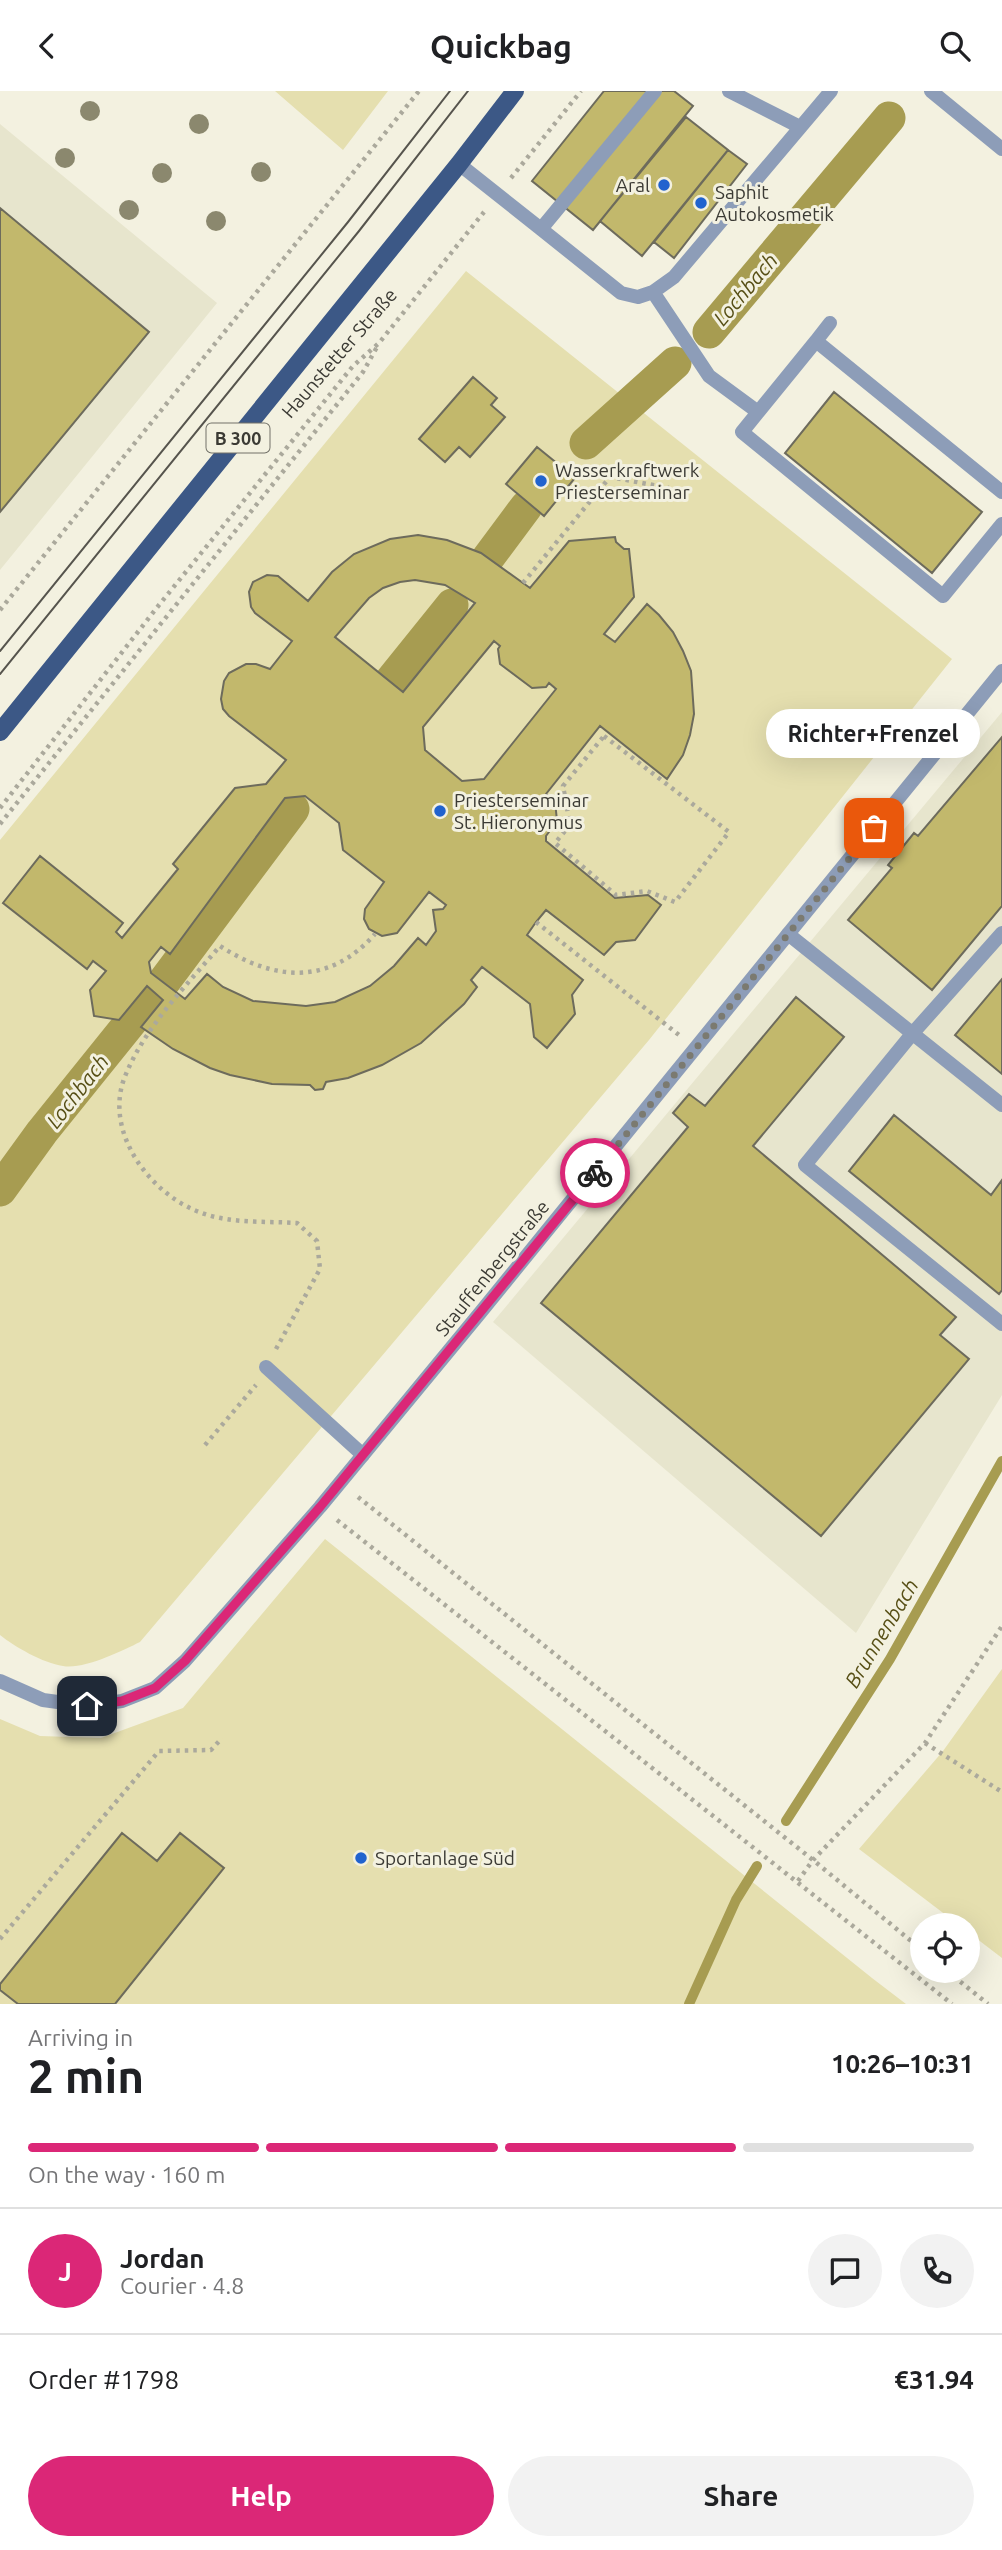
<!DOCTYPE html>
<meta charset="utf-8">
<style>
:root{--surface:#fff;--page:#f2f2f2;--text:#202124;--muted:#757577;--line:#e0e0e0;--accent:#db2777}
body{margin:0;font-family:Ubuntu,sans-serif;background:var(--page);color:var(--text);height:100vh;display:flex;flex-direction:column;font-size:26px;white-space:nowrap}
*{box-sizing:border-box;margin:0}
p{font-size:23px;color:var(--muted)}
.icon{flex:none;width:38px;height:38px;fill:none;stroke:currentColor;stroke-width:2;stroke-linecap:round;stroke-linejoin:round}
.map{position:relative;height:1913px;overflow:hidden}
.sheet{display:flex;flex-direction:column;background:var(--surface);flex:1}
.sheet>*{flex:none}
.buttons{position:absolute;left:910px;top:1822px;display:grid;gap:14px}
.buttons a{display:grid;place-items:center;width:70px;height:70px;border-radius:50%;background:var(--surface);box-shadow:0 7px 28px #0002;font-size:35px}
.pin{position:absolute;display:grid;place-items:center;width:60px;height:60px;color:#fff;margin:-30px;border-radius:14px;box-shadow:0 4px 10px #0006}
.courier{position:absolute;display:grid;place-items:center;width:70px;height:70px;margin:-35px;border:5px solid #db2777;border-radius:50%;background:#fff;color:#222;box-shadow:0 2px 9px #0007}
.bubble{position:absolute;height:49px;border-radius:24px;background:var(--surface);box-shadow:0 7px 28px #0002;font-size:23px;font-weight:600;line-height:49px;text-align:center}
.head em{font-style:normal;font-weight:600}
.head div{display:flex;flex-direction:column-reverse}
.head{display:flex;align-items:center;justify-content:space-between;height:119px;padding:0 28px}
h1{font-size:46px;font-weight:600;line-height:52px}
.bar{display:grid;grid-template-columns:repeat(4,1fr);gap:10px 7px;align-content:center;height:84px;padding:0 28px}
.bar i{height:9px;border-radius:5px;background:var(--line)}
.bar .active{background:var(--accent)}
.bar p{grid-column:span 4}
.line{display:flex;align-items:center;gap:18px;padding:0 28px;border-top:2px solid var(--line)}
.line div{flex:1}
.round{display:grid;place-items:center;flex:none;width:74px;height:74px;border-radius:37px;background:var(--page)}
.primary-button{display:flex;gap:14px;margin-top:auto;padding:14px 28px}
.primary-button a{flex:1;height:80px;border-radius:42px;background:var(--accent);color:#fff;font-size:28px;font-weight:600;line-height:80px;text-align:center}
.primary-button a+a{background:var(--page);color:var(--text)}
header{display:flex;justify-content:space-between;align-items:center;height:91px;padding:0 28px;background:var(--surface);font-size:32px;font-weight:600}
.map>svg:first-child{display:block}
.built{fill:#e7e5cd}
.green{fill:#e5dfaf}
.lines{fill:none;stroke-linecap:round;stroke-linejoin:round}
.stream{stroke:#a79c51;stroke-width:10}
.canal{stroke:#a79c51;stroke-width:33}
.building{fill:#c2b86c;stroke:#6d6b5c;stroke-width:2;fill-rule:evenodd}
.path{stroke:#aba99c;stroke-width:4.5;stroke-dasharray:3.5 5;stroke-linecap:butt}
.lane{stroke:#8d9db8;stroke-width:14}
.street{stroke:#8d9db8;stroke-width:14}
.primary{stroke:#3c5886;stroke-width:18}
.tram{stroke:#56544d;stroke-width:2}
.tree{fill:#8b886e}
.done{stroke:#7b7a70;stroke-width:7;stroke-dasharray:0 12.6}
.route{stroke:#db2777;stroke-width:9}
.poi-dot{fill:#2163ce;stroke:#f3f1e0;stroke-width:2.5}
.labels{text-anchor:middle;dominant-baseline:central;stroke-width:6;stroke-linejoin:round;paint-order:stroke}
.shield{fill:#f3f1e0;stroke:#727168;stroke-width:2}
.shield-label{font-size:18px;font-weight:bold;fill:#3b3a34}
.poi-label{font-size:19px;fill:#3b3a34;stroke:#f3f1e0;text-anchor:start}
.street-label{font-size:19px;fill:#3b3a34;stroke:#f3f1e0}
.water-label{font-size:21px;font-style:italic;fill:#574f16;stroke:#f3f1e0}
</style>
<header><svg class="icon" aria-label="back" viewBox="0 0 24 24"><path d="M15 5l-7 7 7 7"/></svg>Quickbag<svg class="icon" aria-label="search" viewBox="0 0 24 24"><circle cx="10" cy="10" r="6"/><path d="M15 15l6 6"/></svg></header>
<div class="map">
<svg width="1002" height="1913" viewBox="0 0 1002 1913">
<rect width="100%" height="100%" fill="#f3f1e0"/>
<path class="built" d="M0,33l217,179 -217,267z
M1002,621v683l-146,238 -363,-311z"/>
<path class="green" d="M275,0h113l-45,59z
M466,180l486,388 -303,381 -509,602c-18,9 -57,28 -77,24 -20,-3 -48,-19 -63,-31v-795z
M325,1448l547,439 34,26h-906v-285l40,17 61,2 82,-30z
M1002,1578v289l-34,-26v-7h-9l-100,-76 84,-98z"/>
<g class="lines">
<path class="stream" d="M786,1730l104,-162 112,-198
M689,1913l47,-104 21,-34"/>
<path class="canal" d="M709,241l180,-214
M586,352l89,-80
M488,467l38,-51
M390,591l62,-77
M163,892l130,-174
M0,1099l42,-58 112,-139"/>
</g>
<path class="building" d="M604,0h70l19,15 -100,124 -61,-49z
M686,26l42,33 -86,106 -42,-35z
M728,59l19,14 -73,94 -20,-16z
M0,117l149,124 -149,180z
M473,286l24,21 -6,7 14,12 -35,40 -11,-10 -14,15 -26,-23z
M834,301l148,120 -50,61 -147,-120z
M537,356l38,31 -31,38 -38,-32z
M418,444l29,5 34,13 49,35 39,-47 46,-4 1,5 8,7h5l5,48 -30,37 11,8 32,-38 12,11 14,17 10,19 8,20 3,43 -4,21 -7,20 -16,24 -67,-53 -54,68 9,7 2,20 -11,15v5l69,57 33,-3 13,10 -26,35 -19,2 -12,13 -58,-45 -10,12 -9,13 56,45 -11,15 3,19 -28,34 -13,-11 -4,-33 -48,-37 -11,13 6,7 -13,17 -43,39 -39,22 -34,13 -22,4 -3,7 -8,1 -5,-5 -38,-1 -42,-9 -20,-7 -37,-19 -32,-22 22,-27 -16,-14 -28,34 -25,-4 -4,-26 16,-19 -13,-10 -6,8 -84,-66 37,-47 83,67 -7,9 6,6 56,-69 -5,-5 62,-76 31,-4 20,-24 -57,-44 -6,-7 -2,-10 3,-18 5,-8 17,-9h10l14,5 22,-28 -37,-28 -4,-6 -2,-15 4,-10 14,-7 11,1 30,25 24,-29 22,-18 36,-15zM415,489l30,5 30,18 -72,89 -68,-55 34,-39 14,-10 17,-6zM494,550l6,5 -2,3 2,15 32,24 14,-1 3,-4 7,6 -72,90 -22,2 -37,-31 -2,-23zM305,705l34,27 4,27 41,32 -19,27 -1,10 5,10 13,7 15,-3 32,-41 17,13 -3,4 -10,1 3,21 -10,14 -8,-7 -24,28 -24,20 -35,16 -29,4 -53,-5 -30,-14 -16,-13 -22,25 -34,-26 -2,-11 12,-15 9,7 115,-156z
M1002,646v169l-70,84 -84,-70 44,-52 -4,-3 26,-32 4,3z
M1002,888v95l-47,-39z
M796,906l48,40 -91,109 203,171 -16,18 29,24 -148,177 -280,-233 147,-176 -15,-14 16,-19 16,12z
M894,1024l97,80 11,-15v110l-3,4 -150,-123z
M122,1742l35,28 23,-28 44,35 -109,136h-97l-18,-14v-6z"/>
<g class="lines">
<path class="path" d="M511,87l70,-87
M523,492l87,-106 59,11
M0,519l419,-519
M604,645l125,96 -54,70 -28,-11 -31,4 -61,-52 15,-18 -7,-39z
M0,717l159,-203 194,-239 26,-23 105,-131
M0,733l363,-452 14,-25
M536,831l143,113
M276,1258l44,-80 -3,-28 -20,-18c-31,-2 -65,1 -95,-10 -50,-17 -98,-79 -78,-134 19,-50 61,-92 96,-133 54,35 109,40 155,-12
M205,1354l51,-60
M358,1406l455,363 109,90
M337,1429l615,484
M925,1652l77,49
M798,1790l15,-21 112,-117 77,-117
M0,1848l159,-188 52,-1 11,-12
M947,1880l41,33"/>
<path class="lane" d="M729,0l71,36
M459,73l82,65 114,-138
M541,138l80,64 17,4 15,-5 21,-15 157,-186
M653,201l56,84 49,36
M816,250l14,-18
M1002,401l-186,-151 -74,91 201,164 59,-72
M1002,842l-90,101 -107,131 197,159
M788,843l214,171
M266,1276l97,88"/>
<path class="street" d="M931,0l71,58
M0,1590l43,19 44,6 35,-5 33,-13 30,-27 135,-154 160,-194 522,-642"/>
<path class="primary" d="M0,641l459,-568 56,-73"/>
<path class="tram" d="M0,560l348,-429 102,-131
M0,583l359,-443 109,-140"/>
</g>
<g class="tree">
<circle cx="90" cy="20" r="10"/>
<circle cx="199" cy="33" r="10"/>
<circle cx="65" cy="67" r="10"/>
<circle cx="261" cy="81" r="10"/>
<circle cx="162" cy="82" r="10"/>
<circle cx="129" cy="119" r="10"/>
<circle cx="216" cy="130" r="10"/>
</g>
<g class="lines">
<path class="done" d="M595,1082l279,-345"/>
<path class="route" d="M87,1615l35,-5 33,-13 30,-27 135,-154 275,-334"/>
</g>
<g class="poi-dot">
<circle cx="664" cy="94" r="7"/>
<circle cx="701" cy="112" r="7"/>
<circle cx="541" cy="390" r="7"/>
<circle cx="440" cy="720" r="7"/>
<circle cx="361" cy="1767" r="7"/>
</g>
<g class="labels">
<rect class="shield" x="206.5" y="332.5" width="63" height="29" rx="5"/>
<g class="shield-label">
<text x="238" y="347">B 300</text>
</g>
<g class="poi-label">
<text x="650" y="94" text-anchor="end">Aral</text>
<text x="715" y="101">Saphit<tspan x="715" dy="22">Autokosmetik</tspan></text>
<text x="555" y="379">Wasserkraftwerk<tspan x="555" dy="22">Priesterseminar</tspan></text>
<text x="454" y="709">Priesterseminar<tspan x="454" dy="22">St. Hieronymus</tspan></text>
<text x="375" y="1767">Sportanlage Süd</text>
</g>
<g class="street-label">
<text transform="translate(339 262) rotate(-49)">Haunstetter Straße</text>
<text transform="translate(492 1177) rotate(-51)">Stauffenbergstraße</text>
</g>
<g class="water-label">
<text transform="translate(745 198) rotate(-50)">Lochbach</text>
<text transform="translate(77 1000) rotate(-52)">Lochbach</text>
<text transform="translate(881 1542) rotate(-59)">Brunnenbach</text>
</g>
</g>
</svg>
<div class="buttons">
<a><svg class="icon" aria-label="locate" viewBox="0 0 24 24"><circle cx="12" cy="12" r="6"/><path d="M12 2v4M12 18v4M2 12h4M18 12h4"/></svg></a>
</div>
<div class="pin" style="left:874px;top:737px;background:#ea580c"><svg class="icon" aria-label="bag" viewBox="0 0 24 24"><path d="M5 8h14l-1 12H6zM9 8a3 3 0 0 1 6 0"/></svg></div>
<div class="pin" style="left:87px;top:1615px;background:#1f2937"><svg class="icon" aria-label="home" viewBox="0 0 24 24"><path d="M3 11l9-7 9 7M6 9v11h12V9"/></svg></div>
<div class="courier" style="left:595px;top:1082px"><svg class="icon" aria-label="bike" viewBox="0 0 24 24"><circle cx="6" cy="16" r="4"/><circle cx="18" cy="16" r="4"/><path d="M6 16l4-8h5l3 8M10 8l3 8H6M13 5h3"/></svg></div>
<div class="bubble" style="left:766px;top:618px;width:214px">Richter+Frenzel</div>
</div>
<section class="sheet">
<div class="head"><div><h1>2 min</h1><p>Arriving in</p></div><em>10:26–10:31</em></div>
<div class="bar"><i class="active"></i><i class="active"></i><i class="active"></i><i></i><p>On the way · 160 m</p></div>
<div class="line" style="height:126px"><b class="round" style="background:var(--accent);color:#fff">J</b><div><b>Jordan</b><p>Courier · 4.8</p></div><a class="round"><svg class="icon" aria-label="chat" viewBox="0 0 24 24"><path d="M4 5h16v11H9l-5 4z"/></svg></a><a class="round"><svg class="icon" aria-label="phone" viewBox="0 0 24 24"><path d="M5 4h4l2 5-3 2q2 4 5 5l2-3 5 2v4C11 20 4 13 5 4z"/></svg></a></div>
<div class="line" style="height:91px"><div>Order #1798</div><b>€31.94</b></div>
<div class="primary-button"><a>Help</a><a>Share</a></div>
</section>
